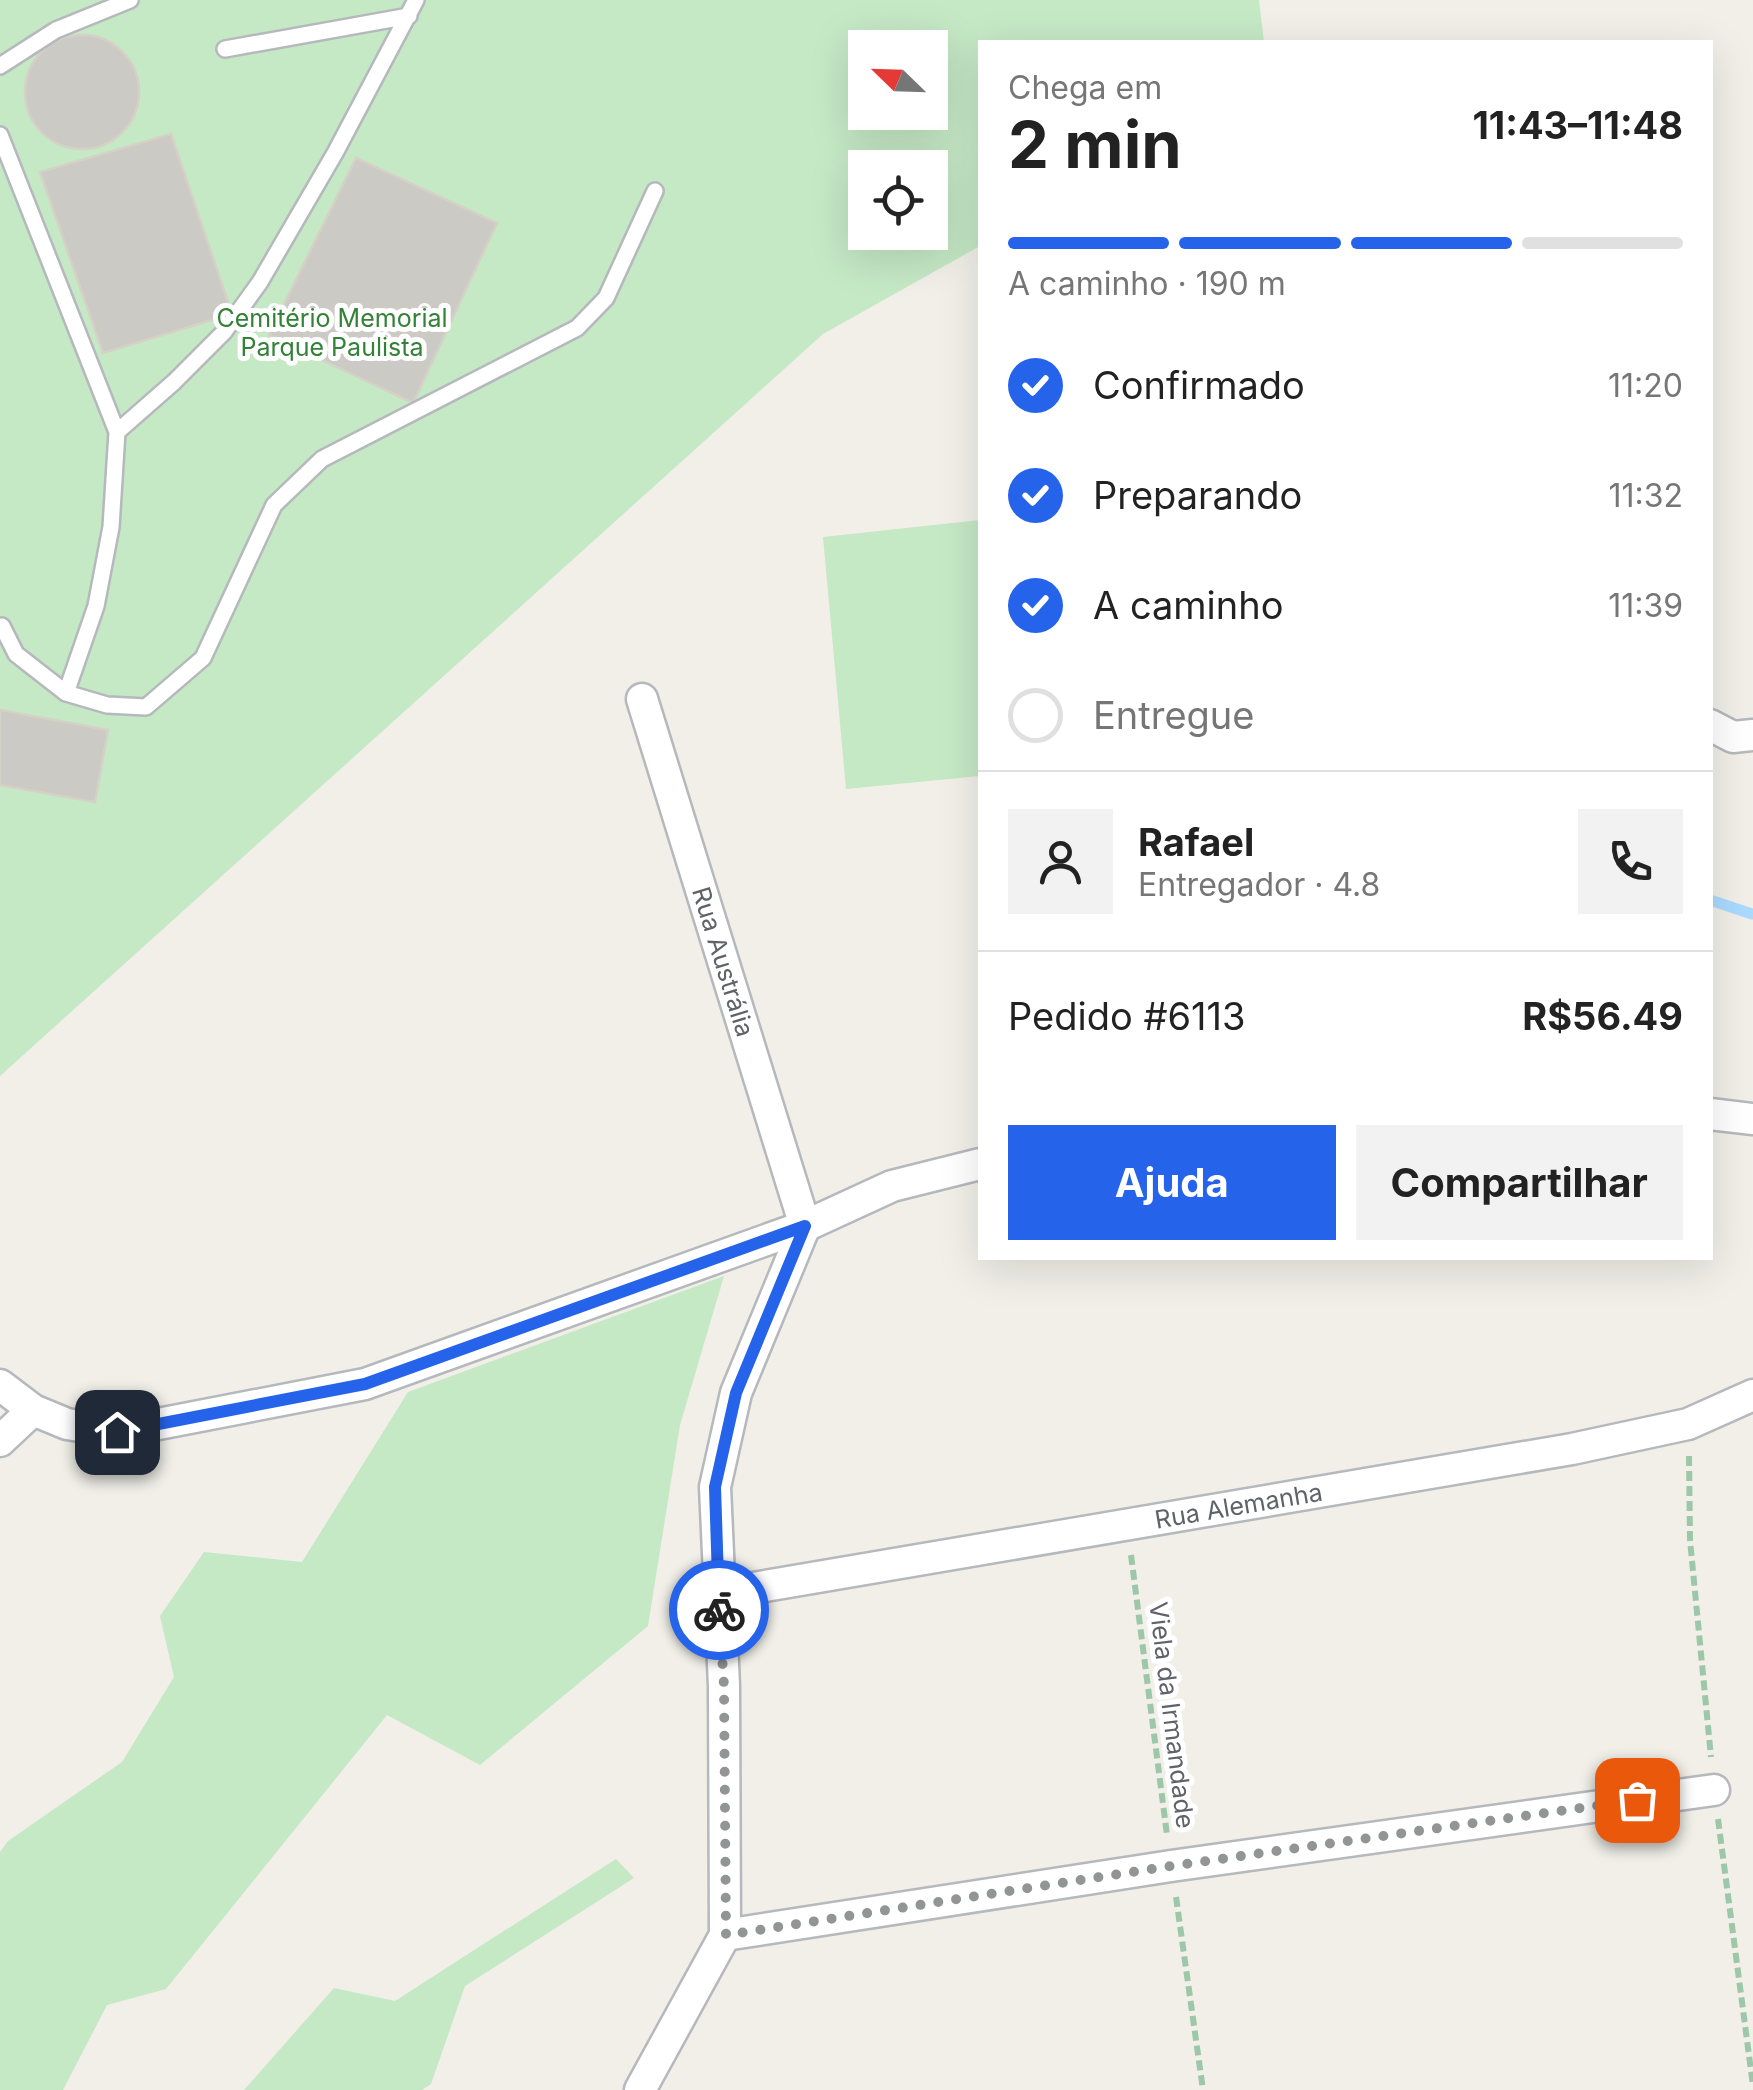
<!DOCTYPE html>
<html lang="pt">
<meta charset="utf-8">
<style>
:root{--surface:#fff;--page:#f2f2f2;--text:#222;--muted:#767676;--line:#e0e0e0;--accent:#2563eb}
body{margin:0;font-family:Inter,sans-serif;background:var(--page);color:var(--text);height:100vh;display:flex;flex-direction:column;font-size:38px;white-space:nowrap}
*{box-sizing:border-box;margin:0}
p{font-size:32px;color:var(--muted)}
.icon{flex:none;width:55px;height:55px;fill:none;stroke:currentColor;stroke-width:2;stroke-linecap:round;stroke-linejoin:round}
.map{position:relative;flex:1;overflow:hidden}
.details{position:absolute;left:978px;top:40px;width:735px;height:1220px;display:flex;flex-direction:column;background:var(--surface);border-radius:0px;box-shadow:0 10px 40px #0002}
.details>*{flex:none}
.needle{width:65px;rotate:293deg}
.buttons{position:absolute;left:848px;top:30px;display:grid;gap:20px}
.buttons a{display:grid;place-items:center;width:100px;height:100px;border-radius:0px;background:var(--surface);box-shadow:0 10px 40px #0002;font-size:50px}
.pin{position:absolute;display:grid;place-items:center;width:85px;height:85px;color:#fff;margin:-42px;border-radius:20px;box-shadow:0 5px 15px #0006}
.courier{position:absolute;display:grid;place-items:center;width:100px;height:100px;margin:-50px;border:8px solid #2563eb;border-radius:50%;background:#fff;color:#222;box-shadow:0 2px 12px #0007}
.headline em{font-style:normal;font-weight:700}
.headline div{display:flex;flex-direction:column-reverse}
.headline{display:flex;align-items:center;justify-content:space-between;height:170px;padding:0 30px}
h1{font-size:65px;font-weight:700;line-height:75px}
.bar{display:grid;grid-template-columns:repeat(4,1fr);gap:15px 10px;align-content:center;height:120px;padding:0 30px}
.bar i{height:12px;border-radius:8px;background:var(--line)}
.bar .current{background:var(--accent)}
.bar p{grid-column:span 4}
.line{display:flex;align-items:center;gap:25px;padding:0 30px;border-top:2px solid var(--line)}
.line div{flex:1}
.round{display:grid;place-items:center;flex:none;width:105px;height:105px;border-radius:0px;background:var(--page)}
ol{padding:0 30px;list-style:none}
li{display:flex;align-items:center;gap:30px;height:110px}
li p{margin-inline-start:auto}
li .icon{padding:10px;border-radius:50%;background:var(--accent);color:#fff;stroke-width:4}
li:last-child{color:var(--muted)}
li i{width:55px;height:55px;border:5px solid var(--line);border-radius:50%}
.cta{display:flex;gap:20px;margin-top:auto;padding:20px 30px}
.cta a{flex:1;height:115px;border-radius:0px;background:var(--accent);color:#fff;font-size:40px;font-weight:700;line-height:115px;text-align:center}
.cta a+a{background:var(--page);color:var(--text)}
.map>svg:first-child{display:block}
.green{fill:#c5e8c5;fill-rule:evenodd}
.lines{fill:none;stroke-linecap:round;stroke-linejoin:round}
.stream{stroke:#aadaff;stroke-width:11}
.building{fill:#cccac5;stroke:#d6d1c6;stroke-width:2.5}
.service-casing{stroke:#b5b8bc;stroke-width:20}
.minor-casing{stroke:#b5b8bc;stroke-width:35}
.path{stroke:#9cc7a9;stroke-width:6;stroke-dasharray:10 5;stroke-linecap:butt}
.service{stroke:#fff;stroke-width:15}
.minor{stroke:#fff;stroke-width:30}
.done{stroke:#929495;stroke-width:10;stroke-dasharray:0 18}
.route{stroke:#2563eb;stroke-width:12}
.labels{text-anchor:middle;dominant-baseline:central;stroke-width:10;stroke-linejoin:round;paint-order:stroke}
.park-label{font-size:25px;fill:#348238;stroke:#fff}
.street-label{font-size:25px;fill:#5f6368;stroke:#fff}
</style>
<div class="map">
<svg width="1753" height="2090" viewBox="0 0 1753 2090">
<rect width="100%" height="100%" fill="#f1efe8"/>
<path class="green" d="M0,0h1259l5,42h-284v204l-157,88 -823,742zM865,48h65v64h-65zM865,168h65v64h-65z
M980,520v256l-134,13 -23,-252z
M724,1276l-44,149 -32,201 -168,139 -93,-50 -221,274 -59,16 -44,85h-63v-238l8,-11 114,-79 52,-85 -14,-61 44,-64 98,10 106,-170z
M616,1859l18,19 -169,108 -34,98 -9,6h-178l90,-102 61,13z"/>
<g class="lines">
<path class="stream" d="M1710,900l42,14"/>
</g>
<path class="building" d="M25 92a57 57 0 1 1 114 0a57 57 0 1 1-114 0Z
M171,134l61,180 -129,39 -63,-181z
M356,158l141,65 -84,180 -144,-68z
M0,710l108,20 -13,72 -95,-17z"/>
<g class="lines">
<g class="service-casing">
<path id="service" d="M225,49l184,-33
M0,66l56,-36 74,-30
M0,135l117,297 -6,95 -15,79 -30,87 -50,-39 -14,-28
M117,432l57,-50 50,-50 36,-50 75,-129 81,-153
M66,693l41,12 39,2 57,-49 71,-153 48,-46 255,-131 29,-30 49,-107"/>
</g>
<g class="minor-casing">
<g id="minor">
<path id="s1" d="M642,699l163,527"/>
<path d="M1710,725l23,12 20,-2"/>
<path d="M1710,1114l43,5"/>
<path d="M0,1385l33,25 34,14 50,8 248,-48 440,-158 87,-40 88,-22"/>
<path d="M0,1441l33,-31"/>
<path id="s2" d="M718,1594l854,-145 116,-25 65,-29"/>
<path d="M725,1935l446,-69 543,-76"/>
<path d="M640,2090l85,-155 -1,-249 -9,-199 21,-94 69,-167"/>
</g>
</g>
<path class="path" d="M1689,1456l1,84 21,217
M1131,1555l36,280
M1718,1819l35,267
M1176,1897l27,193"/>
<use href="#service" class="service"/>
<use href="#minor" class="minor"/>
</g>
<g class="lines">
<path class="done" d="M719,1610l5,76 2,249 445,-69 466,-66"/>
<path class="route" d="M117,1432l248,-48 440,-158 -69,167 -21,94 4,123"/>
</g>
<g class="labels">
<g class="park-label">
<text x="332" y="318">Cemitério Memorial<tspan x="332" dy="29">Parque Paulista</tspan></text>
</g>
<g class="street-label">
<text stroke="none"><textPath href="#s1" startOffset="275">Rua Austrália</textPath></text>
<text stroke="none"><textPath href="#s2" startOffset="528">Rua Alemanha</textPath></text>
<text transform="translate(1172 1715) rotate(83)">Viela da Irmandade</text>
</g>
</g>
</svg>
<div class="buttons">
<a><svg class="needle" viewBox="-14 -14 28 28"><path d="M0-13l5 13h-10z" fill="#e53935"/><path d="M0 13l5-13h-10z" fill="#767676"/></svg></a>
<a><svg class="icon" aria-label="locate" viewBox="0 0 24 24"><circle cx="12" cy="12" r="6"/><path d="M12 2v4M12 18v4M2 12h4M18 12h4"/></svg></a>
</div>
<div class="pin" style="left:1637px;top:1800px;background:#ea580c"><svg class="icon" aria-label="bag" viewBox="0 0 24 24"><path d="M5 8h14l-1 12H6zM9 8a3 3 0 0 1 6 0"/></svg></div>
<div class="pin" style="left:117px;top:1432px;background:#1f2937"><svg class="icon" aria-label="home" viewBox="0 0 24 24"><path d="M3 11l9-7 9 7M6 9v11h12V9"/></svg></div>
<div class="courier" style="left:719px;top:1610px"><svg class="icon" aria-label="bike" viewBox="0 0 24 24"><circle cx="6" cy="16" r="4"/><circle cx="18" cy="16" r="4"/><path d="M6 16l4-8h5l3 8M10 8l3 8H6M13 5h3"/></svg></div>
<section class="details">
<div class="headline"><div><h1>2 min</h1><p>Chega em</p></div><em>11:43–11:48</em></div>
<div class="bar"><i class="current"></i><i class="current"></i><i class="current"></i><i></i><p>A caminho · 190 m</p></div>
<ol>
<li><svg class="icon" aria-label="check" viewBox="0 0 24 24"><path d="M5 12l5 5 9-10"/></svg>Confirmado<p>11:20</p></li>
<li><svg class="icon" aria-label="check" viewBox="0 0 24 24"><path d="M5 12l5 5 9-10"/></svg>Preparando<p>11:32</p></li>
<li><svg class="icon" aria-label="check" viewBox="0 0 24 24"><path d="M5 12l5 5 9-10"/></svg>A caminho<p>11:39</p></li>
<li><i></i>Entregue</li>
</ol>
<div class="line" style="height:180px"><a class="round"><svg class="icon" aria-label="person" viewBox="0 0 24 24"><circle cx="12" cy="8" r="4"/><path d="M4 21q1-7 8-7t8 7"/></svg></a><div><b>Rafael</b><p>Entregador · 4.8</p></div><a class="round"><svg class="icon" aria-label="phone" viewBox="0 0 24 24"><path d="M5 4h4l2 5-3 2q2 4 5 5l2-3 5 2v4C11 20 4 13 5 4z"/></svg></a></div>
<div class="line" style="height:130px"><div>Pedido #6113</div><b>R$56.49</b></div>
<div class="cta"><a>Ajuda</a><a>Compartilhar</a></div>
</section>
</div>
